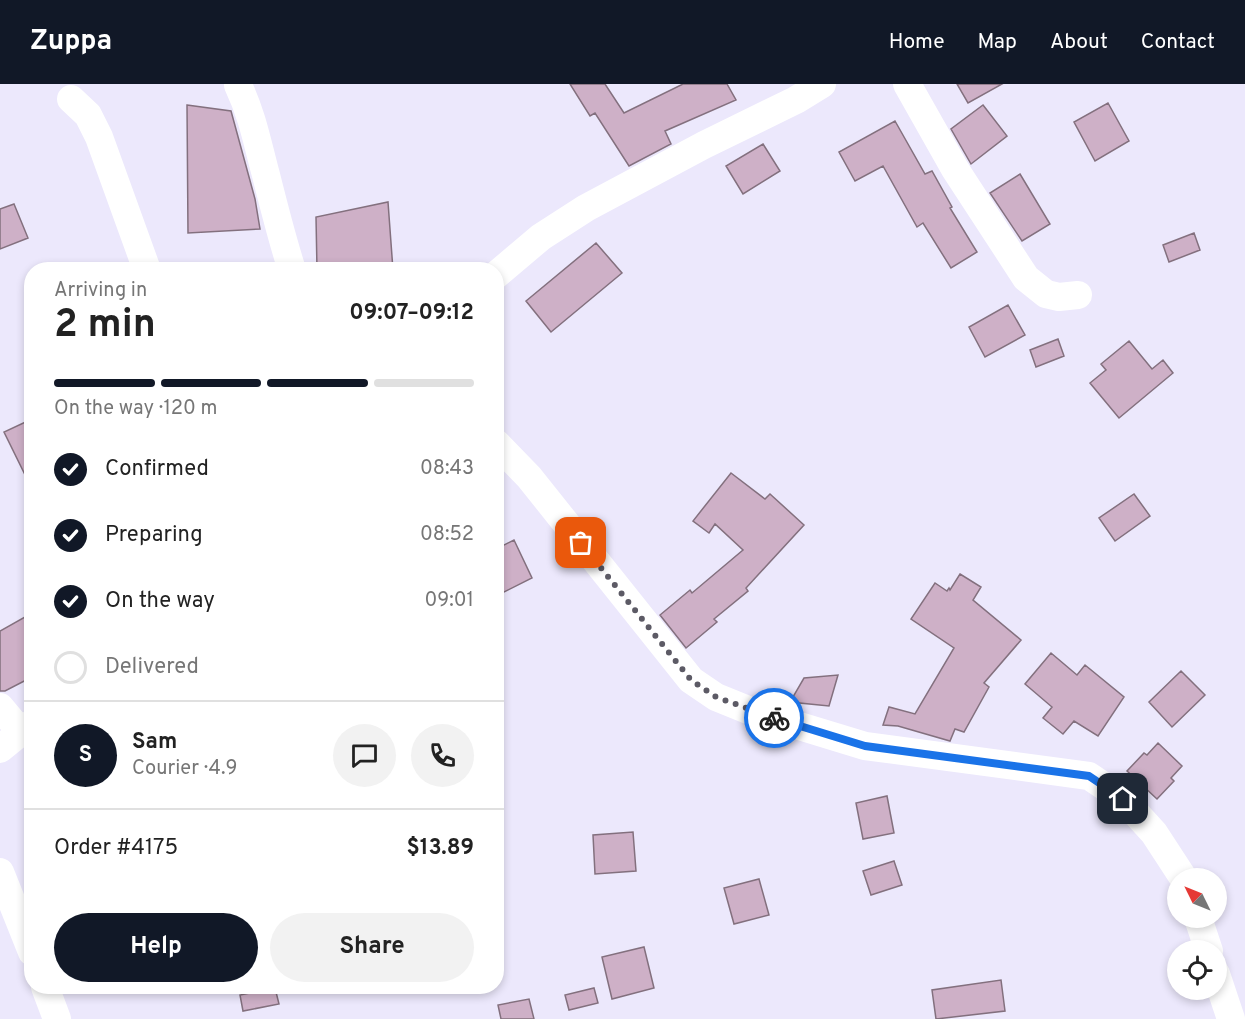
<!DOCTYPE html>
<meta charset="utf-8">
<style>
:root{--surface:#fff;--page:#f2f2f2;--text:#222;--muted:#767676;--line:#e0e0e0;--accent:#111827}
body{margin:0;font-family:Overpass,sans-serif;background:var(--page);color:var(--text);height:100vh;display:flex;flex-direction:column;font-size:22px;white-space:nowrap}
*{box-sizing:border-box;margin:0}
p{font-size:20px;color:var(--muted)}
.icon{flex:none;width:33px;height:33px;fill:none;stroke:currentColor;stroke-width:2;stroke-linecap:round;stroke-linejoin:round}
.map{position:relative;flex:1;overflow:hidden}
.sheet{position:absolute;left:24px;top:178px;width:480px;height:732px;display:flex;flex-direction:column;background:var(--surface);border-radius:24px;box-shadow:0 3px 9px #0003}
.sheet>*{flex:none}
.needle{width:39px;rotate:313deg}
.tools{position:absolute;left:1167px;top:784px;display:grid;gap:12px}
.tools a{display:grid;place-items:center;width:60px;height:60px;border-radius:50%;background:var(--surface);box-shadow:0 3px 9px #0003;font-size:30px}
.pin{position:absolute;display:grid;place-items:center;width:51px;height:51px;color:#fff;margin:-26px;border-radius:12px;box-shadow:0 3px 9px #0006}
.courier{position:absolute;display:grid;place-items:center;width:60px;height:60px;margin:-30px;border:4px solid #1a73e8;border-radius:50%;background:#fff;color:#222;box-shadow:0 2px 8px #0007}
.summary em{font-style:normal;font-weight:700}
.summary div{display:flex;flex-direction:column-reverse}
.summary{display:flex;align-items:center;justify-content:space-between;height:102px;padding:0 30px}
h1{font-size:39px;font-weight:700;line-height:45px}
.bar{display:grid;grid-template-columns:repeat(4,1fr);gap:9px 6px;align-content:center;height:72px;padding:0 30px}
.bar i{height:8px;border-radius:4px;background:var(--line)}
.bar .selected{background:var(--accent)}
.bar p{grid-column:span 4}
.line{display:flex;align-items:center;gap:15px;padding:0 30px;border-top:2px solid var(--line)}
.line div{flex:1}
.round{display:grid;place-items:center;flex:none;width:63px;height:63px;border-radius:32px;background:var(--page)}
ol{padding:0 30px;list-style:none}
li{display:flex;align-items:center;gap:18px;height:66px}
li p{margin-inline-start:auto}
li .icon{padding:6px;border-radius:50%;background:var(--accent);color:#fff;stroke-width:4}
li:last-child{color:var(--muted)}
li i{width:33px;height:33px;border:3px solid var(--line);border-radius:50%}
.cta{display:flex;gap:12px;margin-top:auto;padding:12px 30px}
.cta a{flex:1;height:69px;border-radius:36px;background:var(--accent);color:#fff;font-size:24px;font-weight:700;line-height:69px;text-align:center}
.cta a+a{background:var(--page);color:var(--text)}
header{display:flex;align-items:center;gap:36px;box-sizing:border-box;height:84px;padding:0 30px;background:var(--accent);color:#fff}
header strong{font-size:28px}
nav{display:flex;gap:33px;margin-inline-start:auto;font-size:21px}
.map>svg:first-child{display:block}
.building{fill:#ceb0c7;stroke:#83707e;stroke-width:1.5}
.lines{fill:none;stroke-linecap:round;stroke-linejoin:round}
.minor{stroke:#fff;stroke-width:28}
.done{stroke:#5c5a65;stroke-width:6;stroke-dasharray:0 10.8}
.route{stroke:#1a73e8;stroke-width:8}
</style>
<header>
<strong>Zuppa</strong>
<nav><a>Home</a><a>Map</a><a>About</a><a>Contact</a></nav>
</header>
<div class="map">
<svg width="1245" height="935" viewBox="0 0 1245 935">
<rect width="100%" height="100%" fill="#ece8fc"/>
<path class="building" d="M570,0h35l19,29 59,-29h44l9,16 -71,31 6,13 -42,22 -34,-53 -5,3z
M957,0h45l-34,19z
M1108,19l21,38 -34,20 -21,-39z
M187,21l44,6 24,88 5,30 -72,4z
M983,21l24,31 -36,28 -20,-35z
M895,37l30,53 7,-3 20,36 -2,1 27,44 -26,16 -28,-45 -6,4 -34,-61 -28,15 -16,-29z
M763,60l17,27 -37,23 -17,-28z
M1020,90l30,50 -28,17 -32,-48z
M388,118l5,68h-76l-1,-53z
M14,120l14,34 -28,11v-40z
M1194,149l6,17 -31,12 -6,-17z
M596,159l26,30 -71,59 -25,-31z
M1008,221l17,30 -40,22 -16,-30z
M1058,255l6,17 -28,11 -6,-17z
M1129,257l23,28 11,-9 10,13 -54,45 -29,-35 16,-13 -5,-6z
M32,335v70l-28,-57z
M731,389l34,26 5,-5 34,31 -58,63 2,3 -34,28 3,3 -31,26 -26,-33 30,-25 2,3 51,-43 -28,-26 -6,9 -16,-12z
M1134,410l16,22 -35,25 -16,-23z
M514,456l18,38 -36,18v-47z
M960,490l21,13 -8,13 48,40 -37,43 5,4 -25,45 -9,-3 -5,12 -52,-15 -15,-1 6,-18 26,7 39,-66 -43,-29 24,-36 12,8 2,-3 1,2z
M32,529v64l-27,14h-5v-60z
M1051,569l26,22 8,-10 39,32 -26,39 -24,-15 -11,13 -20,-16 9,-11 -27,-23z
M1181,587l24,24 -33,32 -23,-25z
M838,591l-9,31 -39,-4 14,-24z
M1158,659l24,23 -11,12 3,3 -17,18 -30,-28 17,-18 3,2z
M887,712l7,37 -31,6 -7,-36z
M633,748l3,39 -41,3 -2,-39z
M894,777l8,24 -31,10 -8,-24z
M759,795l10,36 -35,9 -10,-36z
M644,863l10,41 -42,11 -10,-42z
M1001,896l4,31 -69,8 -4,-29z
M275,904l4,16 -36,7 -3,-16z
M594,904l4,15 -29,7 -4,-15z
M529,915l5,20h-33l-3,-14z"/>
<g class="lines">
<path class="minor" d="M907,0l48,85 71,109 20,16 13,3 19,-2
M238,1c15,32 19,57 28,90 8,32 16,64 26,95
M71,15l17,16 11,22 48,133
M496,191l45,-38 45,-29 118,-63 92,-45 26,-16
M496,359l33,34 162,203 25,17 37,15 112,34 224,30 34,23 31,34 30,46
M0,623l20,24
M0,665l32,-26
M0,788l32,80
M1198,834l11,33
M1216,890l15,45
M45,903l12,32"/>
</g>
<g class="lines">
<path class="done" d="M581,459l110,137 25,17 58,21"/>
<path class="route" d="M774,634l91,28 224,30 34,23"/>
</g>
</svg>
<div class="tools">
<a><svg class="needle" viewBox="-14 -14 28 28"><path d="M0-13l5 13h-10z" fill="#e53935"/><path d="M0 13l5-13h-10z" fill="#767676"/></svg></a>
<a><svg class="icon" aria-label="locate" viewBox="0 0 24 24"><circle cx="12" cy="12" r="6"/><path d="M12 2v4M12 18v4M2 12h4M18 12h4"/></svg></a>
</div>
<div class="pin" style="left:581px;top:459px;background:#ea580c"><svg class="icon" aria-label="bag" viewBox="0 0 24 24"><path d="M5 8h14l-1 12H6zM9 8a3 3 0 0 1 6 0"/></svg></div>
<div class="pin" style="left:1123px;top:715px;background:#1f2937"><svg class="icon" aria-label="home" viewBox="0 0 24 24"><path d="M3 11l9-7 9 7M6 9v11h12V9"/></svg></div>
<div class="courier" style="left:774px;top:634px"><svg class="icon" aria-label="bike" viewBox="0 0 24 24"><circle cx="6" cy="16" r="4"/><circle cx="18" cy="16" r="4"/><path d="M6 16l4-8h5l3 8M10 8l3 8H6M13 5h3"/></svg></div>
<section class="sheet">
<div class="summary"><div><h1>2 min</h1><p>Arriving in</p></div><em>09:07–09:12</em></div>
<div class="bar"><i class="selected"></i><i class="selected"></i><i class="selected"></i><i></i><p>On the way · 120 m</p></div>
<ol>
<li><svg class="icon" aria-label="check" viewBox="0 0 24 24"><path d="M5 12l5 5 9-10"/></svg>Confirmed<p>08:43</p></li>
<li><svg class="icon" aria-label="check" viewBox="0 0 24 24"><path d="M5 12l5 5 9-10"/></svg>Preparing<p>08:52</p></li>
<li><svg class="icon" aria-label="check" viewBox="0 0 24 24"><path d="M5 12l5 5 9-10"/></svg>On the way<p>09:01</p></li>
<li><i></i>Delivered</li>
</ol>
<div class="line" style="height:108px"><b class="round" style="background:var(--accent);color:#fff">S</b><div><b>Sam</b><p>Courier · 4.9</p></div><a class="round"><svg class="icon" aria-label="chat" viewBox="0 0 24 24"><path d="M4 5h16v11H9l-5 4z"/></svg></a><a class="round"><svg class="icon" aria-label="phone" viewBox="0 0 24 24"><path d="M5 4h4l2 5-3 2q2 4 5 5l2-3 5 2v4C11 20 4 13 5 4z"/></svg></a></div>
<div class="line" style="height:78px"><div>Order #4175</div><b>$13.89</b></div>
<div class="cta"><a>Help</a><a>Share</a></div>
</section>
</div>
